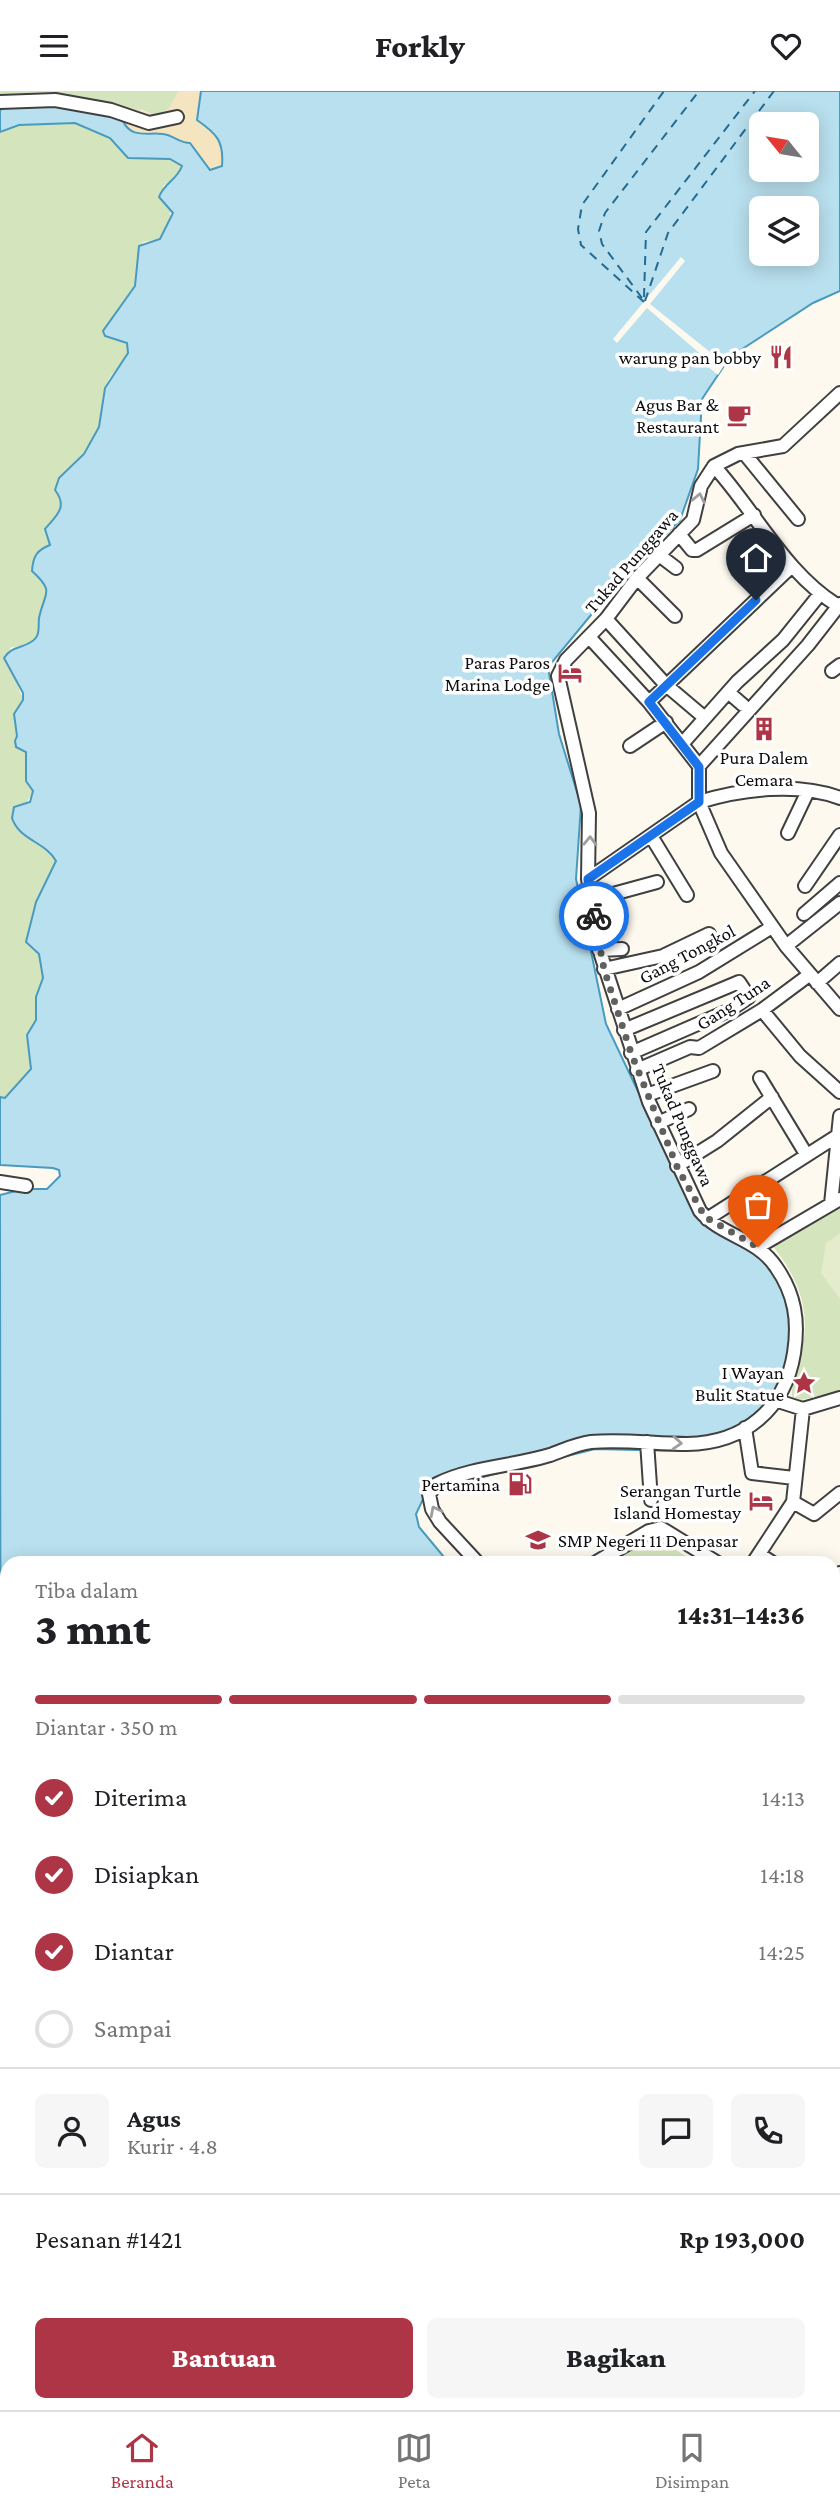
<!DOCTYPE html>
<html lang="id">
<meta charset="utf-8">
<style>
:root{--surface:#fff;--page:#f6f6f6;--text:#202124;--muted:#757577;--line:#e0e0e0;--accent:#ae3545}
body{margin:0;font-family:"Crimson Pro",serif;background:var(--page);color:var(--text);height:100vh;display:flex;flex-direction:column;font-size:26px;white-space:nowrap}
*{box-sizing:border-box;margin:0}
p{font-size:23px;color:var(--muted)}
.icon{flex:none;width:38px;height:38px;fill:none;stroke:currentColor;stroke-width:2;stroke-linecap:round;stroke-linejoin:round}
.map{position:relative;flex:1;overflow:hidden}
.drawer{position:absolute;left:0px;top:1465px;width:840px;height:856px;display:flex;flex-direction:column;background:var(--surface);border-radius:21px 21px 0 0;box-shadow:0 4px 18px #0003}
.drawer>*{flex:none}
.needle{width:46px;rotate:300deg}
.buttons{position:absolute;left:749px;top:21px;display:grid;gap:14px}
.buttons a{display:grid;place-items:center;width:70px;height:70px;border-radius:10px;background:var(--surface);box-shadow:0 4px 18px #0003;font-size:35px}
.pin{position:absolute;display:grid;place-items:center;width:60px;height:60px;color:#fff;margin:-72px -30px;border-radius:50% 50% 50% 0;rotate:-45deg;box-shadow:0 0 7px #0007}
.pin .icon{rotate:45deg}
.courier{position:absolute;display:grid;place-items:center;width:70px;height:70px;margin:-35px;border:5px solid #1a73e8;border-radius:50%;background:#fff;color:#222;box-shadow:0 2px 9px #0007}
.headline em{font-style:normal;font-weight:800}
.headline div{display:flex;flex-direction:column-reverse}
.headline{display:flex;align-items:center;justify-content:space-between;height:119px;padding:0 35px}
h1{font-size:46px;font-weight:800;line-height:52px}
.bar{display:grid;grid-template-columns:repeat(4,1fr);gap:10px 7px;align-content:center;height:84px;padding:0 35px}
.bar i{height:9px;border-radius:5px;background:var(--line)}
.bar .current{background:var(--accent)}
.bar p{grid-column:span 4}
.line{display:flex;align-items:center;gap:18px;padding:0 35px;border-top:2px solid var(--line)}
.line div{flex:1}
.round{display:grid;place-items:center;flex:none;width:74px;height:74px;border-radius:10px;background:var(--page)}
ol{padding:0 35px;list-style:none}
li{display:flex;align-items:center;gap:21px;height:77px}
li p{margin-inline-start:auto}
li .icon{padding:7px;border-radius:50%;background:var(--accent);color:#fff;stroke-width:4}
li:last-child{color:var(--muted)}
li i{width:38px;height:38px;border:4px solid var(--line);border-radius:50%}
.primary-button{display:flex;gap:14px;margin-top:auto;padding:14px 35px}
.primary-button a{flex:1;height:80px;border-radius:10px;background:var(--accent);color:#fff;font-size:28px;font-weight:800;line-height:80px;text-align:center}
.primary-button a+a{background:var(--page);color:var(--text)}
header{display:flex;justify-content:space-between;align-items:center;height:91px;padding:0 35px;background:var(--surface);font-size:32px;font-weight:800}
.dock{display:flex;justify-content:space-around;align-items:center;height:98px;border-top:2px solid var(--line);background:var(--surface);font-size:19px;color:var(--muted)}
.dock a{display:grid;justify-items:center;gap:4px}
.dock .current{color:var(--accent)}
.map>svg:first-child{display:block}
.green{fill:#d4e4bc}
.sand{fill:#f4e4c0}
.pitch{fill:#e4eccd}
.water{fill:#b9e0ef;stroke:#489abe;stroke-width:2;fill-rule:evenodd}
.pier{fill:#fdf9ef}
.lines{fill:none;stroke-linecap:round;stroke-linejoin:round}
.ferry{stroke:#246b91;stroke-width:2;stroke-dasharray:9 7;stroke-linecap:butt}
.minor-casing{stroke:#404040;stroke-width:16}
.minor{stroke:#fff;stroke-width:12}
.oneway{stroke:#9e9e9e}
.done{stroke:#61605c;stroke-width:7;stroke-dasharray:0 12.6}
.route{stroke:#1a73e8;stroke-width:9}
.labels{text-anchor:middle;dominant-baseline:central;stroke-width:7;stroke-linejoin:round;paint-order:stroke}
.poi-label{font-size:19px;fill:#0d0d0d;stroke:#fff;text-anchor:end}
.street-label{font-size:19px;fill:#0d0d0d;stroke:#fff}
</style>
<header><svg class="icon" aria-label="menu" viewBox="0 0 24 24"><path d="M4 6h16M4 12h16M4 18h16"/></svg>Forkly<svg class="icon" aria-label="heart" viewBox="0 0 24 24"><path d="M12 20l-8-8c-3-5 5-10 8-4 3-6 11-1 8 4z"/></svg></header>
<div class="map">
<svg width="840" height="2319" viewBox="0 0 840 2319">
<rect width="100%" height="100%" fill="#fdf9ef"/>
<path class="green" d="M0,0h179l-9,16 -12,10 -16,-7 -16,1 -3,10 -27,-11 -33,-6 -27,3 -22,-4 -14,7z
M75,32l35,15 18,20 42,1 13,6 -5,11 -15,10c10,27 11,28 -3,53l-17,3 -5,10 -3,34 -32,45 24,11 3,6c-4,14 -14,20 -21,31 -10,16 -5,32 -10,48 -6,21 -25,37 -40,51l2,33 -16,18 5,16 -10,4 -8,22c4,3 10,7 13,11 5,8 -6,55 -12,60 -6,3 -16,4 -23,6v19l13,32 -9,15 3,33 9,5v29l7,10 -8,15 2,31 24,14 5,10 -20,41 4,64 3,12 -7,19v23l-9,15 4,34 -26,29 -5,-1v-965l19,-7z
M840,1112v188l-39,9 -9,-3c-2,-18 6,-32 10,-49 10,-39 -7,-77 -33,-106z
M655,1446l42,26h-90z
M0,2256l7,1v57h133v5h-140z"/>
<path class="sand" d="M179,0h22l-4,29c21,14 27,21 25,46l-12,4c-10,-15 -28,-34 -47,-36 -15,-1 -23,1 -37,-6l-3,-7 6,-14 29,9 12,-9z"/>
<path class="pitch" d="M840,1142v66l-19,-26 5,-30z"/>
<path class="water" d="M201,0h639v200l-27,12 -83,54 -28,42 -4,70 -18,51 -61,61 -71,86 11,67 22,71 -5,74 30,145 92,194 51,26 24,25 21,37 -8,69 -18,40 -56,31 -33,5 -84,-2 -140,35 -2,-4 -28,15 -9,19 3,13 30,36h-442v679l-6,5 -1,-1052 24,-6h23l13,-13 -1,-6 -6,-2 -53,-3v-68l5,1 26,-29 -4,-34 9,-15v-23l7,-19 -4,-24 -13,-12 10,-40 20,-41c-10,-19 -37,-21 -44,-43l2,-11 16,-5 3,-11 -7,-10v-29l-10,-5 -1,-6 2,-5 -3,-22 9,-14v-7l-19,-35c8,-12 16,-9 27,-16 10,-6 7,-15 8,-24 5,-26 17,-25 -7,-47 1,-15 5,-21 18,-26l-5,-16c12,-14 23,-22 10,-39l4,-12 25,-24 15,-27 6,-39 23,-35 -1,-10 -22,-7 -2,-5 32,-45 4,-40 21,-7 13,-26 -14,-16c5,-14 18,-17 23,-31l-12,-7 -42,-1 -18,-20 -35,-15 -56,2 -19,7v-22l14,-7 22,4 27,-3 33,6 27,11c8,18 25,11 40,13 10,1 16,9 27,9l20,27 12,-4c2,-25 -5,-32 -25,-46zM761,33h46v46h-46zM761,117h46v46h-46z
M833,1741l7,2v103l-7,3z
M308,2314h392v5h-406z"/>
<path class="pier" d="M681,166l4,4 -35,43 75,60 -7,11 -12,-10 -2,-8 -57,-49 -30,35 -4,-4z"/>
<g class="lines">
<path class="ferry" d="M644,206l2,-65 109,-141
M642,207l-40,-54 -3,-13 6,-18 94,-122
M645,210l23,-68 106,-142
M644,211l-63,-57 -3,-16 4,-24 82,-114"/>
<g class="minor-casing">
<path id="minor" d="M0,11l55,-2 56,10 38,13 28,-6
M744,362l54,66
M714,375c42,46 71,108 126,141
M679,443l13,16h5l57,-35
M659,464l17,13
M637,487l38,38
M606,528l60,66 39,33
M589,546l60,65 50,64v36l22,51 65,93 54,63
M832,580l8,-6
M728,601l15,13
M649,611l143,-136
M682,653l55,-62 46,-42 37,-46
M630,655l36,-24
M699,675l109,-121 32,-41
M788,742l20,-42
M651,745l36,59
M588,788l111,-77c42,-13 99,-20 141,-4
M805,795l35,-51
M591,809l66,-18
M804,823l36,-31
M786,855l54,-43
M599,859l23,-1
M604,878l59,-13 46,-22
M817,892l23,-20
M618,918l81,-37 73,-45
M762,919l38,46 40,36
M624,939l115,-48 10,15 -19,13 -99,43
M637,979l53,-23 9,1 63,-38 47,-35
M760,987l46,76
M647,1004l66,-24
M658,1032l31,-14
M677,1075l40,-25 55,-44
M0,1091l26,4
M831,1113l9,-88
M707,1128l130,-83
M758,1156l82,-48
M778,1310l25,8 37,-11
M745,1337l7,45 42,5
M647,1351l4,58
M793,1411l21,12 26,-21
M759,1463l14,9
M478,1472l-38,-41 -8,-13 -3,-15 8,-10c34,-17 77,-18 113,-29 14,-5 26,-11 41,-13 32,-3 64,2 96,2 58,-1 98,-35 107,-91 5,-32 1,-59 -18,-86 -19,-29 -55,-31 -76,-56l-51,-109 -48,-147 -13,-76 1,-66 -31,-137 8,-16 40,-41 31,-41 56,-58 8,-34 13,-20 24,-12 45,-8 57,-53
M595,1472l54,-32 12,-3 57,35
M753,1472l40,-61 10,-93
M833,1490l7,-8
M833,1517l7,6
M833,1632l7,-10
M833,1702l7,3
M833,1889l7,-3
M833,1948l7,1
M833,1971l7,3
M0,2214l7,1
M0,2229h7"/>
</g>
<use href="#minor" class="minor"/>
</g>
<defs><path id="oneway-chevron" d="M-2-3.5L2.5 0L-2 3.5" fill="none" stroke-width="1.6" stroke-linecap="round" stroke-linejoin="round" transform="scale(1.75)"/></defs>
<g class="oneway">
<use href="#oneway-chevron" transform="translate(699 407) rotate(-78)"/>
<use href="#oneway-chevron" transform="translate(590 750) rotate(-88)"/>
<use href="#oneway-chevron" transform="translate(677 1352) rotate(4)"/>
<use href="#oneway-chevron" transform="translate(435 1420) rotate(-117)"/>
</g>
<g class="lines">
<path class="done" d="M594,825l10,53 27,84 47,116 27,48 53,30"/>
<path class="route" d="M594,825l-6,-37 111,-77v-35l-50,-65 107,-102"/>
</g>
<defs>
<g id="restaurant-bare" transform="scale(1.89)"><path d="M-5-6h1v4h1v-4h1v4h1v-4h1v5L-1.5 .5V6h-2V.5L-5-1ZM5-6V6H3V1.5H1.5Q1.5-4 5-6Z" fill="#ae3545" stroke="#fff" stroke-width="2.5" paint-order="stroke"/></g>
<g id="cafe-bare" transform="scale(1.89)"><path d="M-5.5-4.5H6V0H3Q3 3.5 0 3.5H-2.5Q-5.5 3.5-5.5 0ZM3-3.2v2h1.7v-2ZM-6 4.5H4V6H-6Z" fill="#ae3545" stroke="#fff" stroke-width="2.5" paint-order="stroke"/></g>
<g id="hotel-bare" transform="scale(1.89)"><path d="M-6-4.5h1.5V1H6V5H4.5V3h-9V5H-6ZM-4 0a1.8 1.8 0 1 1 3.6 0ZM.5 0V-2.5h3Q6-2.5 6 0Z" fill="#ae3545" stroke="#fff" stroke-width="2.5" paint-order="stroke"/></g>
<g id="building-bare" transform="scale(1.89)"><path d="M-4-6H4V6H1V3H-1V6H-4ZM-2.5-4.3h1.7v1.8h-1.7ZM.8-4.3h1.7v1.8H.8ZM-2.5-1h1.7V.8h-1.7ZM.8-1h1.7V.8H.8Z" fill="#ae3545" stroke="#fff" stroke-width="2.5" paint-order="stroke"/></g>
<g id="sight-bare" transform="scale(1.89)"><path d="M0-6L1.8-2.2L6-1.7L2.9 1.2L3.7 5.4L0 3.3L-3.7 5.4L-2.9 1.2L-6-1.7L-1.8-2.2Z" fill="#ae3545" stroke="#fff" stroke-width="2.5" paint-order="stroke"/></g>
<g id="fuel-bare" transform="scale(1.89)"><path d="M-5.5-6h7V0h2V4h1.3V-2.5L3-4.5l.8-.8L6-3V5H2.5V1h-1V6h-7ZM-4.2-4.7v3.2H.2V-4.7Z" fill="#ae3545" stroke="#fff" stroke-width="2.5" paint-order="stroke"/></g>
<g id="school-bare" transform="scale(1.89)"><path d="M0-5L7-2L0 1L-7-2ZM-4 1L0 2.5L4 1V4Q0 6-4 4Z" fill="#ae3545" stroke="#fff" stroke-width="2.5" paint-order="stroke"/></g>
</defs>
<g fill-rule="evenodd">
<use href="#restaurant-bare" x="781" y="266"/>
<use href="#cafe-bare" x="739" y="324"/>
<use href="#hotel-bare" x="570" y="582"/>
<use href="#building-bare" x="764" y="638"/>
<use href="#sight-bare" x="804" y="1292"/>
<use href="#fuel-bare" x="520" y="1393"/>
<use href="#hotel-bare" x="761" y="1410"/>
<use href="#school-bare" x="538" y="1449"/>
</g>
<g class="labels">
<g class="poi-label">
<text x="761" y="266">warung pan bobby</text>
<text x="719" y="313">Agus Bar &amp;<tspan x="719" dy="22">Restaurant</tspan></text>
<text x="550" y="571">Paras Paros<tspan x="550" dy="22">Marina Lodge</tspan></text>
<text x="764" y="666" text-anchor="middle">Pura Dalem<tspan x="764" dy="22">Cemara</tspan></text>
<text x="784" y="1281">I Wayan<tspan x="784" dy="22">Bulit Statue</tspan></text>
<text x="500" y="1393">Pertamina</text>
<text x="741" y="1399">Serangan Turtle<tspan x="741" dy="22">Island Homestay</tspan></text>
<text x="558" y="1449" text-anchor="start">SMP Negeri 11 Denpasar</text>
</g>
<g class="street-label">
<text transform="translate(631 470) rotate(-49)">Tukad Punggawa</text>
<text transform="translate(687 863) rotate(-28)">Gang Tongkol</text>
<text transform="translate(733 912) rotate(-33)">Gang Tuna</text>
<text transform="translate(683 1034) rotate(67)">Tukad Punggawa</text>
</g>
</g>
</svg>
<div class="buttons">
<a><svg class="needle" viewBox="-14 -14 28 28"><path d="M0-13l5 13h-10z" fill="#e53935"/><path d="M0 13l5-13h-10z" fill="#757577"/></svg></a>
<a><svg class="icon" aria-label="layers" viewBox="0 0 24 24"><path d="M12 4l9 5-9 5-9-5zM3 14l9 5 9-5"/></svg></a>
</div>
<div class="pin" style="left:758px;top:1156px;background:#ea580c"><svg class="icon" aria-label="bag" viewBox="0 0 24 24"><path d="M5 8h14l-1 12H6zM9 8a3 3 0 0 1 6 0"/></svg></div>
<div class="pin" style="left:756px;top:509px;background:#1f2937"><svg class="icon" aria-label="home" viewBox="0 0 24 24"><path d="M3 11l9-7 9 7M6 9v11h12V9"/></svg></div>
<div class="courier" style="left:594px;top:825px"><svg class="icon" aria-label="bike" viewBox="0 0 24 24"><circle cx="6" cy="16" r="4"/><circle cx="18" cy="16" r="4"/><path d="M6 16l4-8h5l3 8M10 8l3 8H6M13 5h3"/></svg></div>
<section class="drawer">
<div class="headline"><div><h1>3 mnt</h1><p>Tiba dalam</p></div><em>14:31–14:36</em></div>
<div class="bar"><i class="current"></i><i class="current"></i><i class="current"></i><i></i><p>Diantar · 350 m</p></div>
<ol>
<li><svg class="icon" aria-label="check" viewBox="0 0 24 24"><path d="M5 12l5 5 9-10"/></svg>Diterima<p>14:13</p></li>
<li><svg class="icon" aria-label="check" viewBox="0 0 24 24"><path d="M5 12l5 5 9-10"/></svg>Disiapkan<p>14:18</p></li>
<li><svg class="icon" aria-label="check" viewBox="0 0 24 24"><path d="M5 12l5 5 9-10"/></svg>Diantar<p>14:25</p></li>
<li><i></i>Sampai</li>
</ol>
<div class="line" style="height:126px"><a class="round"><svg class="icon" aria-label="person" viewBox="0 0 24 24"><circle cx="12" cy="8" r="4"/><path d="M4 21q1-7 8-7t8 7"/></svg></a><div><b>Agus</b><p>Kurir · 4.8</p></div><a class="round"><svg class="icon" aria-label="chat" viewBox="0 0 24 24"><path d="M4 5h16v11H9l-5 4z"/></svg></a><a class="round"><svg class="icon" aria-label="phone" viewBox="0 0 24 24"><path d="M5 4h4l2 5-3 2q2 4 5 5l2-3 5 2v4C11 20 4 13 5 4z"/></svg></a></div>
<div class="line" style="height:91px"><div>Pesanan #1421</div><b>Rp 193,000</b></div>
<div class="primary-button"><a>Bantuan</a><a>Bagikan</a></div>
</section>
</div>
<nav class="dock">
<a class="current"><svg class="icon" aria-label="home" viewBox="0 0 24 24"><path d="M3 11l9-7 9 7M6 9v11h12V9"/></svg>Beranda</a>
<a><svg class="icon" aria-label="map" viewBox="0 0 24 24"><path d="M3 6l6-2 6 2 6-2v14l-6 2-6-2-6 2zM9 4v14M15 6v14"/></svg>Peta</a>
<a><svg class="icon" aria-label="saved" viewBox="0 0 24 24"><path d="M7 4h10v16l-5-4-5 4z"/></svg>Disimpan</a>
</nav>
